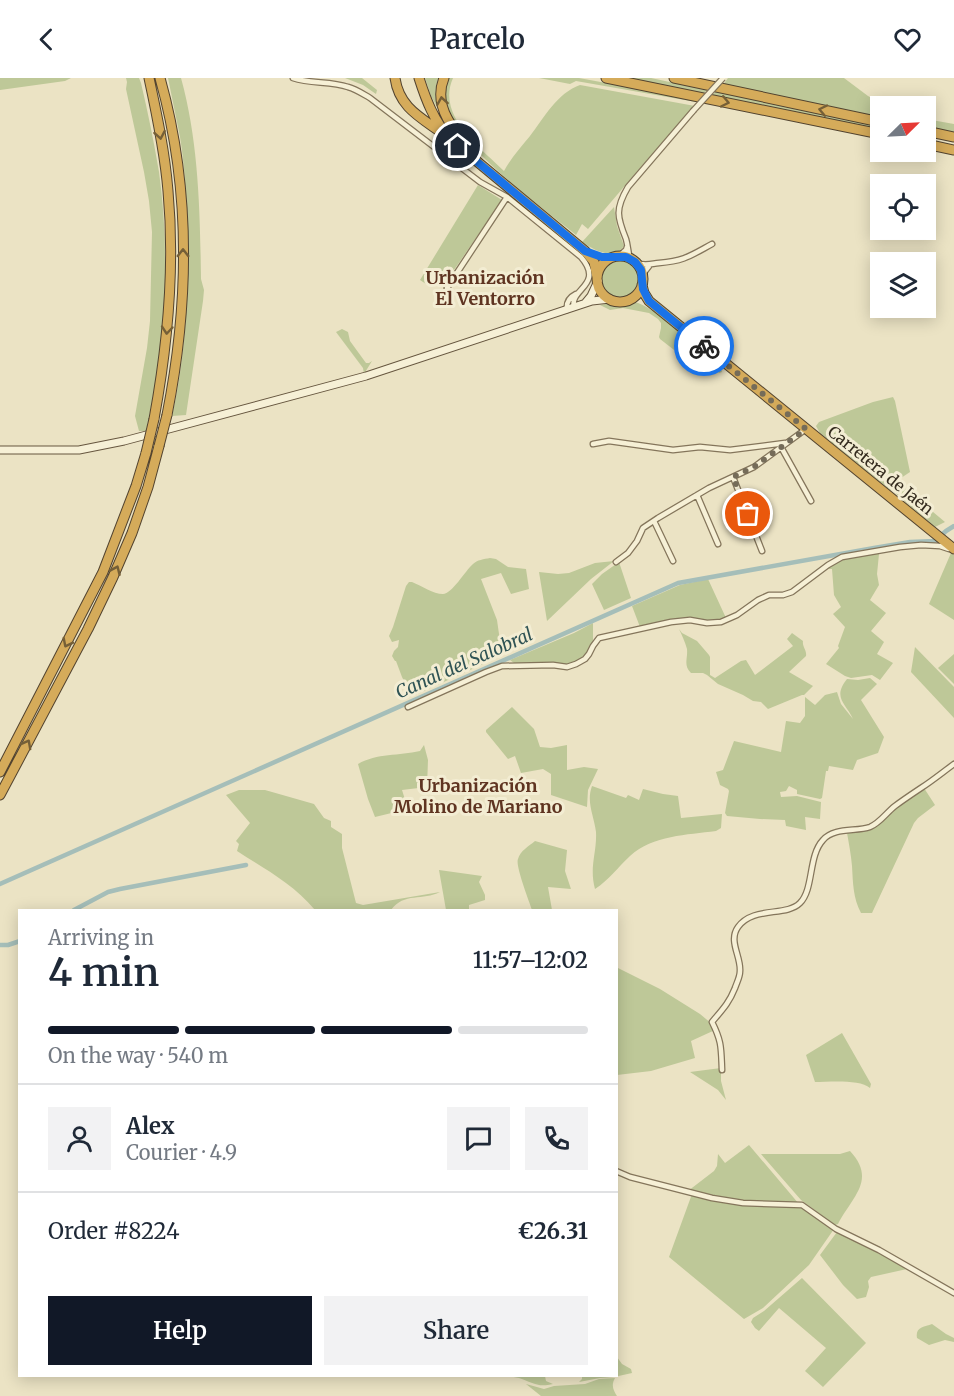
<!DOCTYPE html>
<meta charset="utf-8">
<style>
:root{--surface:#fff;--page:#f2f2f3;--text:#1f2937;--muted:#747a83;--line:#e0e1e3;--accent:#111827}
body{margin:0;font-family:Merriweather,serif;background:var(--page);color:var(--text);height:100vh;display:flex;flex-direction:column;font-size:22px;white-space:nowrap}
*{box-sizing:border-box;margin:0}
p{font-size:20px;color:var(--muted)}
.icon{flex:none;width:33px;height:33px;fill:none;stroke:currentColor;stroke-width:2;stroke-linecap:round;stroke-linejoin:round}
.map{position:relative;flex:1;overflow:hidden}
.drawer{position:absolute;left:18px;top:831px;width:600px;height:468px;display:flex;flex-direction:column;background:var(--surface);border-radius:0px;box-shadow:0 3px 15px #0003}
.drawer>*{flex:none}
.needle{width:39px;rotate:66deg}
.fabs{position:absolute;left:870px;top:18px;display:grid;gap:12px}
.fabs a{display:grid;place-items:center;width:66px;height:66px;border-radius:0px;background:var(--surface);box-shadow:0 3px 15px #0003;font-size:30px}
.pin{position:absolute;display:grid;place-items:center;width:51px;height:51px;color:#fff;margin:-26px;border:3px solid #fff;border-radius:50%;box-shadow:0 2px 6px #0007}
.courier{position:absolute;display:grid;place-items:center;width:60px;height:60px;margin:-30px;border:4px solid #1a73e8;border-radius:50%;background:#fff;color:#222;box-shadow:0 2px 8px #0007}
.headline em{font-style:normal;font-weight:600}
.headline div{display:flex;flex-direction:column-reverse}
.headline{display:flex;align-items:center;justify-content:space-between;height:102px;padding:0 30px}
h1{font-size:39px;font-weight:600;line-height:45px}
.bar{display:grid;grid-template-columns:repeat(4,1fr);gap:9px 6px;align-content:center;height:72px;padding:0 30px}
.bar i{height:8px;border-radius:4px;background:var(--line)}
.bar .current{background:var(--accent)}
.bar p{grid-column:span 4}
.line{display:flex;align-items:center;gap:15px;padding:0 30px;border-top:2px solid var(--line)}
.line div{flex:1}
.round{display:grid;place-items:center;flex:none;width:63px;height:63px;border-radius:0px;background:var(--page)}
.action{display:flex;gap:12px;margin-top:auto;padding:12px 30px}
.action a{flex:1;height:69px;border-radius:0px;background:var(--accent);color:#fff;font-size:24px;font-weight:600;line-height:69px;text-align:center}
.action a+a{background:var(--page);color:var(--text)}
header{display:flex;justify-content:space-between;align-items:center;height:78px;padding:0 30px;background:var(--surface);font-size:27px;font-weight:600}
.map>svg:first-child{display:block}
.green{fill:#bec898}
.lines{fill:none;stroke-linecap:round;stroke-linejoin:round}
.canal{stroke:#a5beb9;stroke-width:4.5}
.street-casing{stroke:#84755b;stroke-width:7}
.secondary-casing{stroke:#66563f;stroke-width:9}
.highway-casing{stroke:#52432f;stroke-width:11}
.street{stroke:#f6f0d6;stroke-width:4.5}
.secondary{stroke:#f6f0d6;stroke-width:7}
.highway{stroke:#d5ab5a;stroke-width:9}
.street-bridge-casing{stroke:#84755b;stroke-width:7;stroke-linecap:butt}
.highway-bridge-casing{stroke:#52432f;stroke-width:11;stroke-linecap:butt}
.street-bridge{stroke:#f6f0d6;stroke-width:4.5}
.highway-bridge{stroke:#d5ab5a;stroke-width:9}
.oneway{stroke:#755f37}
.done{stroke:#756c59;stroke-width:6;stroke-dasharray:0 10.8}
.route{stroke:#1a73e8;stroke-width:8}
.labels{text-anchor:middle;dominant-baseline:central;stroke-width:6;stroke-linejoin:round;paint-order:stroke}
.street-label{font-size:16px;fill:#352c1f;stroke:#f3edd3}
.neighbourhood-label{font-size:18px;font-weight:bold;fill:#5f3421;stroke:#f3edd3}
.water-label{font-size:18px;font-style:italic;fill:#2f5354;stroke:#f3edd3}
</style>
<header><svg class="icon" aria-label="back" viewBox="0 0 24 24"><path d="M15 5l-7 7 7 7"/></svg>Parcelo<svg class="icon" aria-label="heart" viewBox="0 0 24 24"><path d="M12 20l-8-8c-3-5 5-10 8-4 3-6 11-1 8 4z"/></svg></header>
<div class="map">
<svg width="954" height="1318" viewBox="0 0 954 1318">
<rect width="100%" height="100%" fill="#ebe3c4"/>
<path class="green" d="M0,0h71l-6,3 -65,9z
M126,0h13l2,5c7,30 13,59 18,89 12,86 6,174 -13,259h-7l-4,-15 12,-68 3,-27 2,-89 -3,-31 -5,-29 -18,-83 1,-7z
M168,0h13c18,65 19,134 20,201l3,11 -1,11 -17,114 -14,1c14,-61 17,-125 15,-188 -1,-30 -2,-61 -7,-91 -4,-20 -8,-39 -12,-59z
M345,0h17l15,12 -1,4 -13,-9z
M425,0h13c-5,20 -2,24 6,42l-13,-24z
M447,0h6c-17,38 27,69 51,93 7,-13 17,-24 26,-35 14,-18 27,-43 50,-51l115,21 -55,62 -52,61 -6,-5 -6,11c-33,-27 -130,-96 -132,-139 -1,-6 1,-12 3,-18z
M539,0h40l119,22 -2,2 -120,-21 -6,3z
M618,0h33l56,12 -5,5z
M728,0h116l24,18 18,10h-6v12l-158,-32z
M716,13l164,34v7l-169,-35z
M926,41l28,5v9l-28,-5z
M478,107l24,15 -48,70 -7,-4 -18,20 -9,-6z
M614,129l3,19 7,20c-11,15 -30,4 -42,-4z
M600 201a20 20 0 1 1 40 0a20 20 0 1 1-40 0Z
M634,224c20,3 67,49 85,63l3,7 -3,1 -5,-7 -9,8 -45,-35 -1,-2 2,-9v-5l-3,-4 -9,-6 -26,-5 -13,2 -10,-5 5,-1 19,1z
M342,251l6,3 2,9 16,22h3l3,-2 -8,13 -1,-6 -27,-36z
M893,319l2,4 15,71 -12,8 2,3 -10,7 -70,-57 -4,-7 3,-4 54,-20z
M902,408l43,36 -10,5 -41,-35z
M877,475l2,1 -2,20 2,11 -9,15 16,13 -15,18 13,11 -7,12 16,9 -13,17 -8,-5 -21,3 -6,-2 -19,-12 13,-16 -1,-2 7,-19 -12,-13 8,-7 -7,-12 -2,-26h-6l16,-10z
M951,475l3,2v65l-25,-16z
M490,480l6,1 12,8 18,2 3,20 -18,5 -10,-21 -20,6 16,41 4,28 -10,11 -10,6 -66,30h-4l-9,-18 -6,-16h-1l-3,-5 2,-5 4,-4 1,-7 -7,2 -3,-6 4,-9 13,-41 3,-4h3c10,4 21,12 31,12 9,0 22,-23 30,-30 4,-4 11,-5 17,-6z
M614,483l-23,18 -44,42 -8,-49 19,2 11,-1 26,-10z
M619,484l12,36 -27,12 -12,-26 10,-10z
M708,501l18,39c-14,7 -24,0 -38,0 -13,-1 -36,5 -48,9l-8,-21 48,-21z
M593,545v19l-6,12 -4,5 -15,7 -45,-2 -9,-1 -4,-3 64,-27z
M679,551l3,4 15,8 12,14 1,2v18l5,3 26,-17 5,-1 9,15 38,-29 -6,-7 5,-6 11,8c-1,6 4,9 3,15l-17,16 24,14 -9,9h-2l-34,14 -7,-7 -8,-1 -10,-6 -25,-11 -11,-9 -4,-2h-12c-8,-8 -3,-14 -4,-24 -2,-7 -5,-14 -8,-20z
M915,569l39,40v31l-43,-46z
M954,576v30l-16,-16z
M870,600l7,6 -16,16 23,37 -6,16 -21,7 -4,10 -24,-4 -1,5h-2l-4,27 -2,1 -23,-5v-4l-8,-4 -3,5 -6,1 1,5 16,-1 24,6 -1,17 -15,-2 1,13 -20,-4 -1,-6 -25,-1 -33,-3 -2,-3 4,-22 -1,-2 -8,-4 -4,-13 7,-2 11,-29 47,11 5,-31 14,2 5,-7v-19l10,8 10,-10 12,-3 4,12 12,15c-7,-16 -21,-21 -6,-40l11,1z
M512,629l22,22 6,18 11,1 16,-3v25l17,-3 14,2 -10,21 -1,17 -36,-12v-21l-8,-5 -22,4 -6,-17 -7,3 -22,-27v-2z
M424,667l4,15 -1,27 -25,3 6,19 -33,8 -7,-18 -10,-35c19,-11 41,-8 62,-13z
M592,708l34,12 2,-3 11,5 4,-11 20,5 15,2 3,22 41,-4 -1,14 -5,3c-29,4 -63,4 -86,25 -12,11 -21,24 -35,33 -6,-22 2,-36 1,-57 -2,-16 -10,-30 -4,-46z
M924,710l11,17 -17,13 -4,5 -42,90h-11c-8,-15 -8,-30 -9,-47 -1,-11 -3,-22 -5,-33l3,-2 18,-3z
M239,712h26l49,14 10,14 7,3v6l11,7v14l14,55 7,2 77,-13c-17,9 -36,0 -49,18h-76c-23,-27 -49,-40 -78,-59l2,-7 -3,-3 14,-18 -24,-28z
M535,763l32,9 -2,21 6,18 -23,-2 4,23h-20c-3,-9 -17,-45 -14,-51 2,-8 11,-13 17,-18z
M439,792l43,6 -3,6 6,13v5l-16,5v5h-23z
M616,889l44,22 40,25 12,10 3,6 -24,11 4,17 -44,13 -34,4z
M842,955l29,51 -1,4c-10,-9 -41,-6 -55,-6l-9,-27z
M721,990v13l5,19 -8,-10 -28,-18z
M749,1067l50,59 -65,-4 -46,-9 26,-20 3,-5 1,-12 7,9z
M850,1073c27,29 2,46 -12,73l-3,1 -34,-25 -40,-46h79z
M692,1116l40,10 28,2 36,1 8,1 30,21 -25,36 -46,43 -19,11 -75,-62z
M837,1154c25,8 48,23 70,37l-36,8 -3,4 1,6 -3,10 -9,2 -14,-14 -23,-30z
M802,1200l64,65 -43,44 -18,-16 21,-23 -47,-40 -20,23 -4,-3 -4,-6 2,-4 11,-7z
M932,1246l14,10 8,4v4l-9,-2 -16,5 -12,-7c-2,-11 7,-11 15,-14z
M617,1279l5,7 9,5 1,4 -18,4 -14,1 -21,4 3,-3v-3h34z
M503,1298h42l1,5 7,3c-16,4 -21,-2 -34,-6 -5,-1 -11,-2 -16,-2z
M615,1300c-4,7 -2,12 2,18h-76l-15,-12 18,5 10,-3 31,-2 14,-5z"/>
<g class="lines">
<path class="canal" d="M0,806l678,-301 196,-35 36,-6 25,-1 11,-10 8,-5
M74,832l34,-18 12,-3 126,-24
M0,867h8l12,-4"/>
<g class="street-casing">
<path id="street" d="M293,0c18,6 37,3 55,9 8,2 15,7 22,11l110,84 27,15 74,60c24,28 -12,32 -7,50
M619,178l7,-6 1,-3
M630,181c-2,-7 -2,-13 -4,-20 -9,-22 -11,-30 2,-52l65,-76
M636,185c9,3 14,1 23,0 25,-2 31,-7 53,-19
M642,197l7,-9
M447,210l60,-91
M567,232c-1,-8 3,-13 9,-16
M593,366l16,-3 64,9 27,-3 30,3 55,-7
M781,369l30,54
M733,399l29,74
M697,417l21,49
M654,443l19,40
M616,484l12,-9 9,-12 6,-13 15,-10 51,-30 45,-21 52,-38
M408,629l78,-35 16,-6 51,-1 14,2 9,-3 9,-5 4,-5 4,-8 6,-8 72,-16 19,-2 17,3 14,-1 16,-7 21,-15 11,-5h14l9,-3 36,-27 14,-8 58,-10 21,-2 19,1 9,3
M722,992c-1,-22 0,-28 -10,-48 11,-13 17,-19 23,-34 2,-6 5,-11 5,-17 1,-15 -12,-30 -2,-44 15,-21 48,-10 62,-24 14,-14 8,-47 23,-63 11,-13 33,-8 47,-13 10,-4 16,-14 25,-21 8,-6 17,-12 26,-18 11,-7 22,-16 33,-24
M616,1093l14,6 82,21 31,5 59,2 34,24 43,21 75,43"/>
</g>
<g class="secondary-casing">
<path id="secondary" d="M586,224l5,-6 7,-15
M0,372h79l45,-9 242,-65 226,-75 18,-2"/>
</g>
<g class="highway-casing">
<path id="highway" d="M149,0c8,37 16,75 19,113 7,76 0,152 -14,228
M160,0c31,110 29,226 7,337
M395,0c4,29 25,39 47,55
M419,0c7,22 15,43 31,61l135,112 9,11 3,15
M444,0c-12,29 11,54 30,75
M606,0l274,56
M674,0l206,44
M926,53l28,6
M926,66l28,6
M597 201a23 23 0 1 1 46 0a23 23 0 1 1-46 0Z
M642,207l2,8 5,8 305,248
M0,694l103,-200 33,-86 10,-33
M0,717l88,-166 25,-52 19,-44 16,-46 11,-41"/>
</g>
<use href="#street" class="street"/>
<use href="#secondary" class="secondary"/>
<use href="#highway" class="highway"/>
<g class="street-bridge-casing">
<path id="street-bridge" d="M693,33l30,-33"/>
</g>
<g class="highway-bridge-casing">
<path id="highway-bridge" d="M159,368l8,-31
M146,375l8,-34"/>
</g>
<use href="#street-bridge" class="street-bridge"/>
<use href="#highway-bridge" class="highway-bridge"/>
</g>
<defs><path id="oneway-chevron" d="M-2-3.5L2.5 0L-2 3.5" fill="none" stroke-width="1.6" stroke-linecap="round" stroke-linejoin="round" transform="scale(1.5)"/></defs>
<g class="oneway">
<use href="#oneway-chevron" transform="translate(442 23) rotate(-99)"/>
<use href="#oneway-chevron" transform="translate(725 24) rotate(12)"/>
<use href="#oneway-chevron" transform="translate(823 32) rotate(-168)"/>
<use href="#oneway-chevron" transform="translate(160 57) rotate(80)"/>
<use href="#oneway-chevron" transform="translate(183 175) rotate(-90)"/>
<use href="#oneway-chevron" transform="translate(167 252) rotate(95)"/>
<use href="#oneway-chevron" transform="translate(116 492) rotate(-66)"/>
<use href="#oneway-chevron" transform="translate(67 565) rotate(117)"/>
<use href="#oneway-chevron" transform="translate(27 666) rotate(-62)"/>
</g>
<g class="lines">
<path class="done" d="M704,268l102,83 -52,38 -21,10 15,37"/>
<path class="route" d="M458,68l127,105 17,6h24l9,5 6,8 2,19 6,12 55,45"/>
</g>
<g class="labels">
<g class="street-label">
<text transform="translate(881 392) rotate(39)">Carretera de Jaén</text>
</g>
<g class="neighbourhood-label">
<text x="485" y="199">Urbanización<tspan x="485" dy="21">El Ventorro</tspan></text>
<text x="478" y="707">Urbanización<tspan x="478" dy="21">Molino de Mariano</tspan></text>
</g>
<g class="water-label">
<text transform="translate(464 585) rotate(-24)">Canal del Salobral</text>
</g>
</g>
</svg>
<div class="fabs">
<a><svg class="needle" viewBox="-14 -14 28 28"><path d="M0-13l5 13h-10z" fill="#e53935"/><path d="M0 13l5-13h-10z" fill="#747a83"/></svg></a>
<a><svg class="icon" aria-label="locate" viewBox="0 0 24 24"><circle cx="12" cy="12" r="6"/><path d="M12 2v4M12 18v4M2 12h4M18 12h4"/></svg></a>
<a><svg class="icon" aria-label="layers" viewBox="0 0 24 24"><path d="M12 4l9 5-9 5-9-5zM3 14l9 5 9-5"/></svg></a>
</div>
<div class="pin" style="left:748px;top:436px;background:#ea580c"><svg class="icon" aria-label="bag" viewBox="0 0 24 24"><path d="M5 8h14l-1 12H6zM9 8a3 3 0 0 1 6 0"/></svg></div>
<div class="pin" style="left:458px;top:68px;background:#1f2937"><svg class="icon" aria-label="home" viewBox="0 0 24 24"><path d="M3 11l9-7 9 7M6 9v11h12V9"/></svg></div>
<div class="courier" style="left:704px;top:268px"><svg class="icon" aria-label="bike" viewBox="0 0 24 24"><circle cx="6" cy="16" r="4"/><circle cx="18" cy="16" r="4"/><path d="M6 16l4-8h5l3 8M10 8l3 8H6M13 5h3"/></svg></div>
<section class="drawer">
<div class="headline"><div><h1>4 min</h1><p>Arriving in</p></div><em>11:57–12:02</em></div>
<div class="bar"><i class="current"></i><i class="current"></i><i class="current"></i><i></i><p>On the way · 540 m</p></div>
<div class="line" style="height:108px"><a class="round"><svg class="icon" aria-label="person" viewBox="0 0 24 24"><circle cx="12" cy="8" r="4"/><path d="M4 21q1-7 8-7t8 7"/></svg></a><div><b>Alex</b><p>Courier · 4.9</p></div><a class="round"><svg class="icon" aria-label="chat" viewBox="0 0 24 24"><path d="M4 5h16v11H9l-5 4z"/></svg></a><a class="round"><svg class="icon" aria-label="phone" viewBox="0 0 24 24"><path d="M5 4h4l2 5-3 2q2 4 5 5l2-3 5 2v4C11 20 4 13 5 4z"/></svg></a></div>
<div class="line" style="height:78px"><div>Order #8224</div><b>€26.31</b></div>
<div class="action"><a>Help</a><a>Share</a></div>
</section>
</div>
